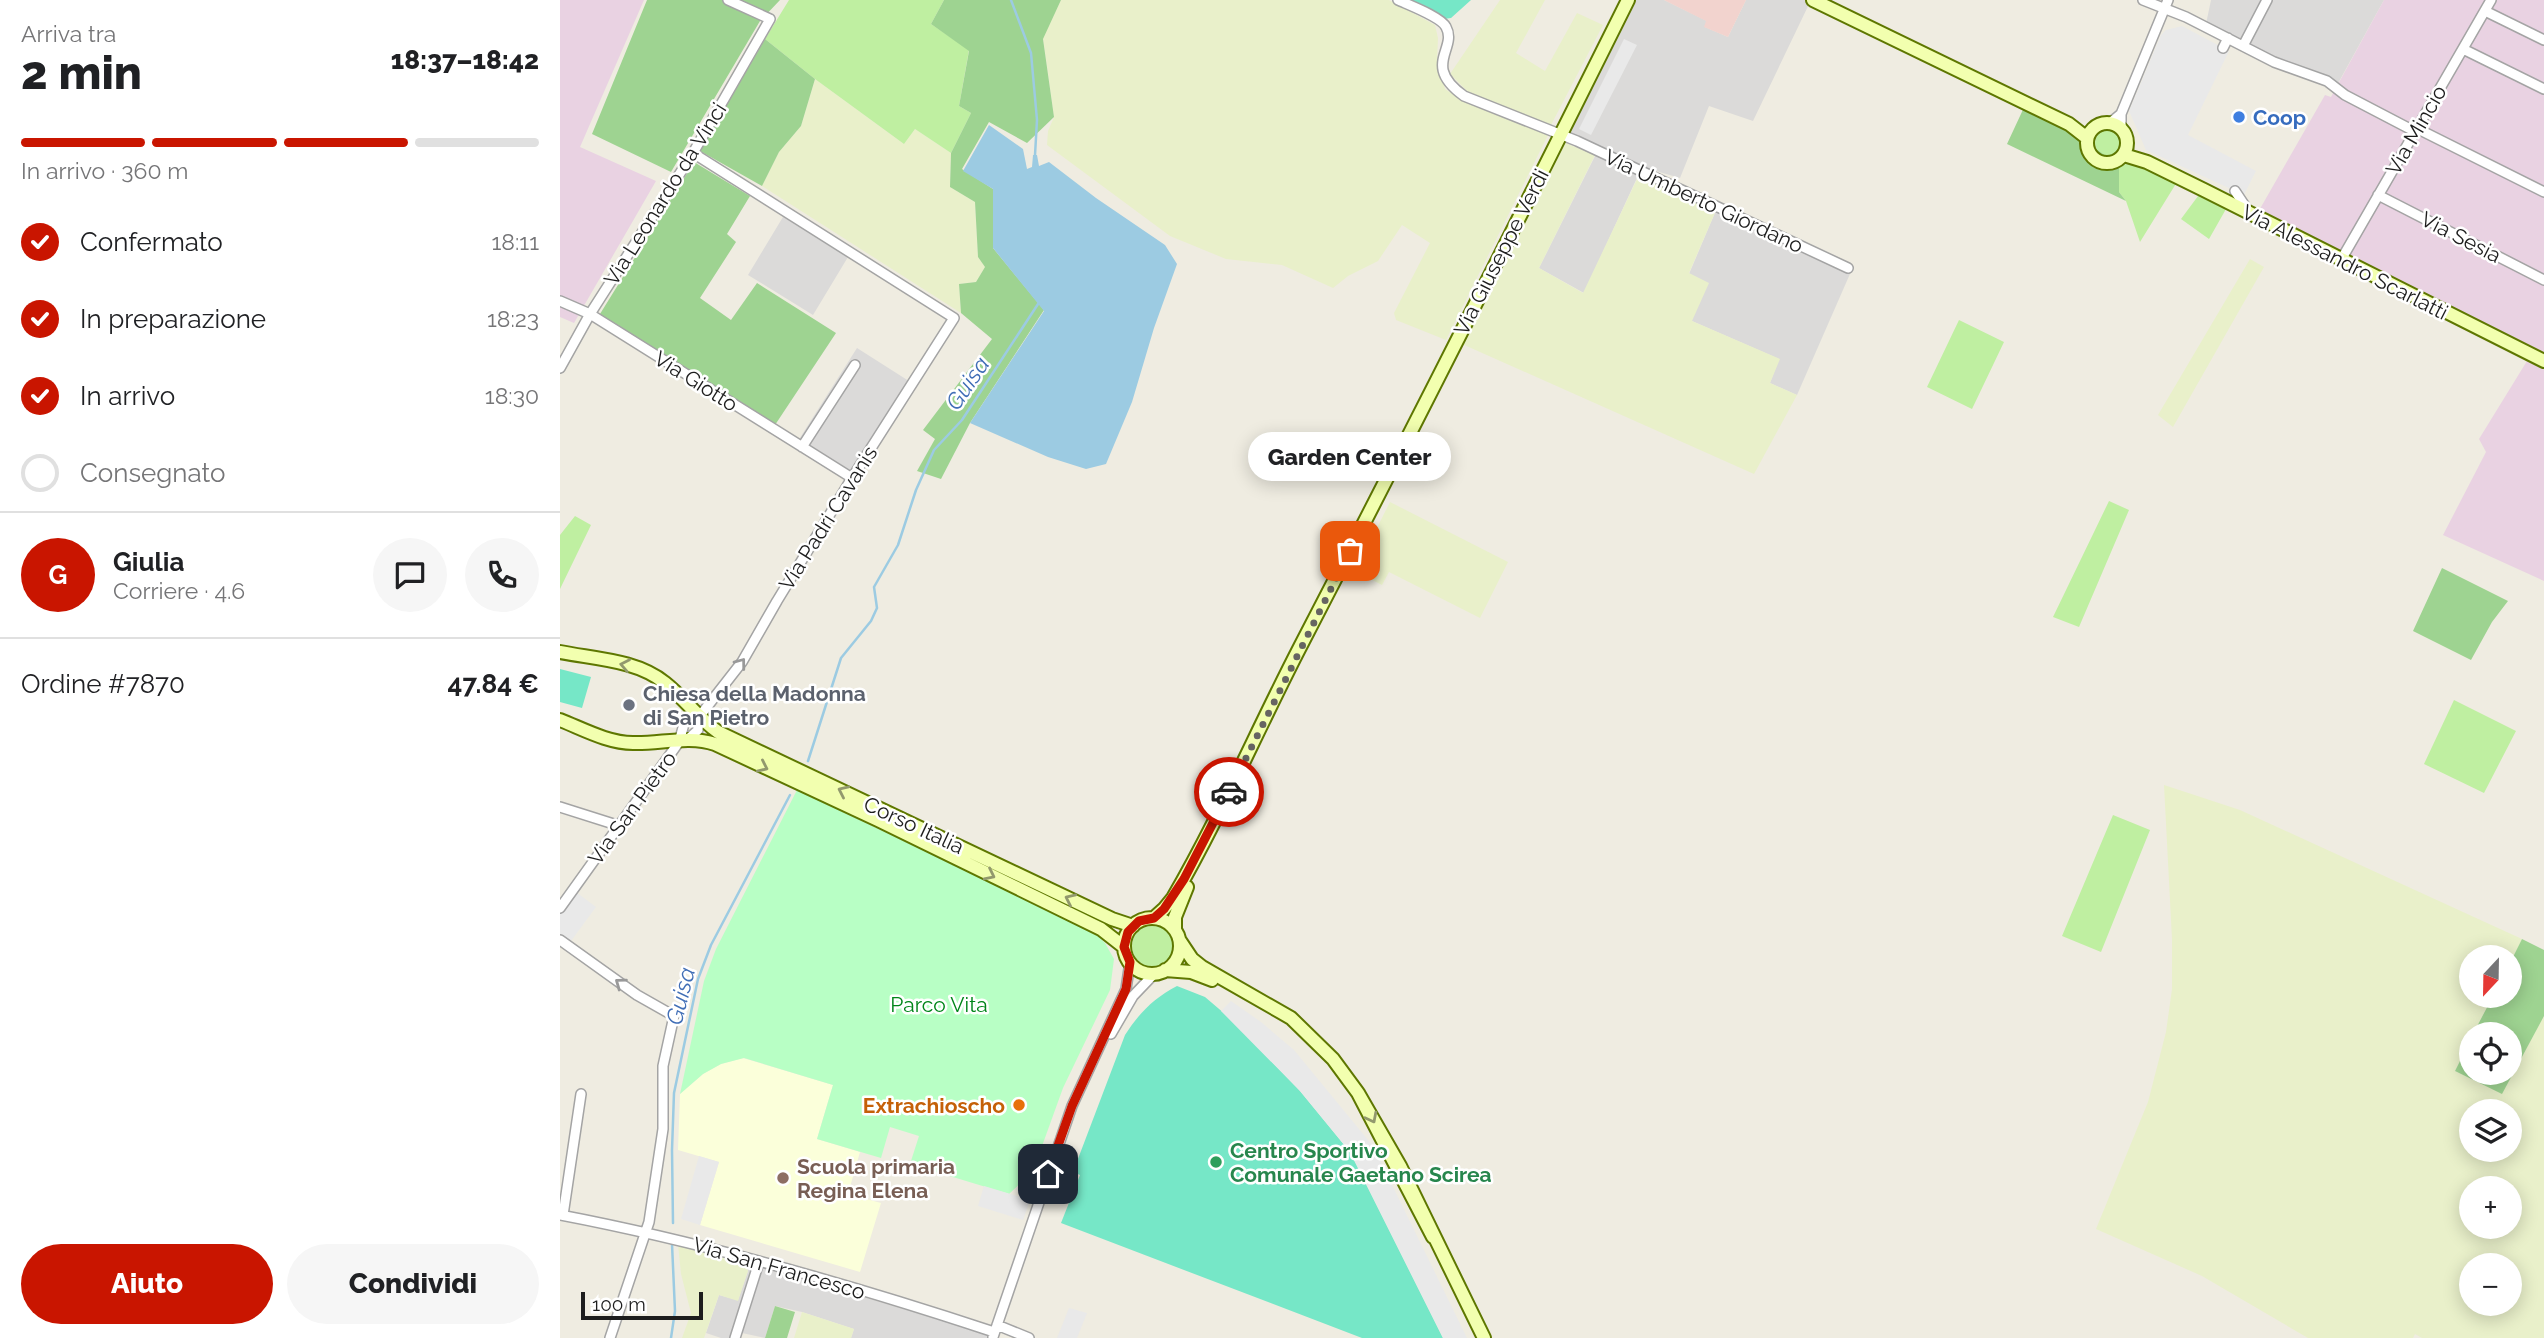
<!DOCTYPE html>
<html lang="it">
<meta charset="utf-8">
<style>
:root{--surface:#fff;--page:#f6f6f6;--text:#202124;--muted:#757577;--line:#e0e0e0;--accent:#c91500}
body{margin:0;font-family:Raleway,sans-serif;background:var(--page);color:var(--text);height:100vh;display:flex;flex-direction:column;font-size:26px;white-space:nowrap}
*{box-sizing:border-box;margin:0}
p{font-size:23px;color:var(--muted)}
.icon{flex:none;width:38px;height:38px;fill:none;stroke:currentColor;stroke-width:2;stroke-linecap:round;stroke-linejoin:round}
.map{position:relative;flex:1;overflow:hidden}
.panel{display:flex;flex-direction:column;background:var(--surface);width:560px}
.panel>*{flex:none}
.needle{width:46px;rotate:202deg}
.controls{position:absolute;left:1899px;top:945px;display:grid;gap:14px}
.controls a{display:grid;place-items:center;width:63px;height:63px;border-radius:50%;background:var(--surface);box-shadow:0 4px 18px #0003;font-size:35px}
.scale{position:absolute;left:21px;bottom:18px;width:122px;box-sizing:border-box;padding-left:7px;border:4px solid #1d1d1d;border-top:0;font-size:19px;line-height:24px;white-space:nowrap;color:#1d1d1d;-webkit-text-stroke:5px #fff;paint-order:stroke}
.pin{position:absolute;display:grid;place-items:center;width:60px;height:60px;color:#fff;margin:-30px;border-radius:14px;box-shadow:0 4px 10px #0006}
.courier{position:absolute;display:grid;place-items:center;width:70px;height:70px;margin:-35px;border:5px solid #c91500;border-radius:50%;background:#fff;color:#222;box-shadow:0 2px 9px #0007}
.bubble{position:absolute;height:49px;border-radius:24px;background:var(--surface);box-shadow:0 4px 18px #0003;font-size:23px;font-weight:800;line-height:49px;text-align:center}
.overview em{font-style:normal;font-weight:800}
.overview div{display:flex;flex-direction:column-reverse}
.overview{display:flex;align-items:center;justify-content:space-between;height:119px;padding:0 21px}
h1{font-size:46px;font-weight:800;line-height:52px}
.bar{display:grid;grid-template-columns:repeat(4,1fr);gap:10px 7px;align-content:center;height:84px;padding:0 21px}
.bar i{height:9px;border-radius:5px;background:var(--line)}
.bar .on{background:var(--accent)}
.bar p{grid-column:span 4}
.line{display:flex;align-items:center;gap:18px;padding:0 21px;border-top:2px solid var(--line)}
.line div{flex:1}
.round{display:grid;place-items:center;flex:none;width:74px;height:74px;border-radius:37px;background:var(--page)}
ol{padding:0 21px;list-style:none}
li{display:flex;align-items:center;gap:21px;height:77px}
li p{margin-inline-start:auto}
li .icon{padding:7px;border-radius:50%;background:var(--accent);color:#fff;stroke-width:4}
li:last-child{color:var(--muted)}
li i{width:38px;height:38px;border:4px solid var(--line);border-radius:50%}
.primary-button{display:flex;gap:14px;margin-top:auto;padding:14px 21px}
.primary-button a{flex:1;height:80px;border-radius:42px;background:var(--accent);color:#fff;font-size:28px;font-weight:800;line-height:80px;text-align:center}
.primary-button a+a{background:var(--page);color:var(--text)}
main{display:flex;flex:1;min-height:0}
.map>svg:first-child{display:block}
.residential{fill:#dbdad9}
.commercial{fill:#f2d3ce}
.industrial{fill:#e9d2e2}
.education{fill:#fbffda}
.farmland{fill:#e9f0ca;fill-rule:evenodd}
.grass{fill:#bfefa1}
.forest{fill:#9ed391}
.park{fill:#b8ffc5}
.pitch{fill:#76e7c7}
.parking{fill:#e9e9e9}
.water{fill:#9ccbe2}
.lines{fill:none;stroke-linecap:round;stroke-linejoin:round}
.stream{stroke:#9ccbe2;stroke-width:2.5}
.street-casing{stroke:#a4a4a4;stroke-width:12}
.secondary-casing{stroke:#5e7700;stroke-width:16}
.street{stroke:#fff;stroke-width:9}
.secondary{stroke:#f2ffaf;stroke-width:12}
.oneway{stroke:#999}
.oneway2{stroke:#92996d}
.done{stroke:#666562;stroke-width:7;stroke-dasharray:0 12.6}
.route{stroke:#c91500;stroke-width:9}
.shop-dot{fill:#3f7fe0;stroke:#fff;stroke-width:2.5}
.worship-dot{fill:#6b7280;stroke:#fff;stroke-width:2.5}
.food-dot{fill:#e8710a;stroke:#fff;stroke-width:2.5}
.leisure-dot{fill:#2e9e5b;stroke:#fff;stroke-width:2.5}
.education-dot{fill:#8d6e63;stroke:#fff;stroke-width:2.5}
.labels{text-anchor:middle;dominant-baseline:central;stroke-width:5;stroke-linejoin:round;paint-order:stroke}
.shop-label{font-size:21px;font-weight:bold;fill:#366cbe;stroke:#fff;text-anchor:start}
.street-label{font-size:21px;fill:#1d1d1d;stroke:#fff}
.worship-label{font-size:21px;font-weight:bold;fill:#5b616d;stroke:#fff;text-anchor:start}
.park-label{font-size:21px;fill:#008519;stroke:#fff}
.food-label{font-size:21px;font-weight:bold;fill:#c56008;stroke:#fff;text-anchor:end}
.leisure-label{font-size:21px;font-weight:bold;fill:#27864d;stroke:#fff;text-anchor:start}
.education-label{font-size:21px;font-weight:bold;fill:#785e54;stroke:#fff;text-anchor:start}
.water-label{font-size:23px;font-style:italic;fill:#406eb6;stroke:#fff}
</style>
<main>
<section class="panel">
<div class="overview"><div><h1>2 min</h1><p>Arriva tra</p></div><em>18:37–18:42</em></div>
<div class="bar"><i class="on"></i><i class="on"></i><i class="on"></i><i></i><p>In arrivo · 360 m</p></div>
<ol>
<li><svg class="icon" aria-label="check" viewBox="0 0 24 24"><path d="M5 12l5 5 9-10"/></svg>Confermato<p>18:11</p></li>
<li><svg class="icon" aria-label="check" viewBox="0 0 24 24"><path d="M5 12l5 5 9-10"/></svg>In preparazione<p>18:23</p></li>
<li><svg class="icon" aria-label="check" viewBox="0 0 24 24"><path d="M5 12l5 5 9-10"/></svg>In arrivo<p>18:30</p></li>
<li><i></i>Consegnato</li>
</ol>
<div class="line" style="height:126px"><b class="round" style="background:var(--accent);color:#fff">G</b><div><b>Giulia</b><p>Corriere · 4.6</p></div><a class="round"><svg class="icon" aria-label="chat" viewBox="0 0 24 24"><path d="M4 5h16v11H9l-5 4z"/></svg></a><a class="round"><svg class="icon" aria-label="phone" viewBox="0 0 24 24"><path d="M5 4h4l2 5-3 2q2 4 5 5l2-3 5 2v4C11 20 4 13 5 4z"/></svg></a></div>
<div class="line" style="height:91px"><div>Ordine #7870</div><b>47.84 €</b></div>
<div class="primary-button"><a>Aiuto</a><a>Condividi</a></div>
</section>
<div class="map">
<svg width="1984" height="1338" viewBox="0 0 1984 1338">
<rect width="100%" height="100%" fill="#efece1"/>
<path class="residential" d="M1071,0h33l43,21 -2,6 23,10 18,-37h65l-58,121 -44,-15 -29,72 -38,-11 -58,126 -45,-25 60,-120 -34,-15z
M1651,0h173l-48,87 -56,-25 -74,-38z
M1157,208l136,59 -56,128 -27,-12 9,-24 -87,-38 -3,-47z
M226,212l65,40 -38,63 -65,-40z
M297,348l55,35 -60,95 -56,-34z
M184,1262l245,72 -1,4h-137l3,-9 -52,-17 -27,-6 -10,32 -23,-5 -2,5h-19l-15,-5 13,-38 19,5 10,-29z"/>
<path class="commercial" d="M1104,0h82l-18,37 -24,-10 2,-6z"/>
<path class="industrial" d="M0,0h84l-64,147 76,34 -82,142 -14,-6z
M1824,0h160v581l-101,-46 43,-83 -7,-13 56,-91 -278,-134 68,-119 6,2z"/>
<path class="education" d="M183,1058l90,27 -16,54 43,13 -12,42 33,9 -21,69 -160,-47 19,-63 -41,-12 2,-56 23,-20 18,-10z"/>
<path class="farmland" d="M501,0h328l46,25 3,13 -1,23 8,28 16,10 87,36 -102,205 -50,-20 -2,-7 36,-70 -28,-18 -24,36 -30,15 -15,12 -51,-23 -56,-6 -56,-23 -123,-91 1,-14 6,-14 -11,-79z
M940,0h45l-29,53 29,18 32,-58 26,12 -53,102 -83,-36 -17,-17z
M255,79l89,65 11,-15 36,24 -1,34 25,15 3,55 7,10 -9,15 -17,2 2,29 -199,-127 17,-34 22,-26z
M1003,142l32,13 -56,113 44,25 55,-116 79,31 -28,65 20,10 -17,38 88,38 -10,24 27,12 -43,79 -292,-130z
M1690,259l14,8 -91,160 -15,-12z
M830,502l118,60 -28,56 -91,-46 -7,13 -27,-14z
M1604,785l76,25 282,129 -12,24v-6h-39v39h22l-20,38h-2v5l-16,32 47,22 42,-77v322h-122l-7,-4 -2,4h-105l-106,-62 -106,-47 52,-127 18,-70 6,-43v-50zM1911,1111h39v39h-39zM1911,1188h39v39h-39zM1911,1265h39v39h-39z
M118,1244l66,18 4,9 -10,30 -19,-6 -15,43h-22l9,-25 -10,-39z
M242,1312l52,17 -3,9h-57z"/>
<path class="grass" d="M229,0h155l-13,24 38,26 -10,56 12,7 -20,40 -36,-24 -11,15 -89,-65 -50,-40z
M1535 143a13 13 0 1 1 26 0a13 13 0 1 1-26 0Z
M1576,163l41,19 -37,60 -14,-41 -7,-9v-27z
M1644,188l26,14 -21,37 -28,-20z
M1399,320l45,22 -32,67 -45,-22z
M1549,501l20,9 -50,117 -26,-10z
M15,516l16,9 -31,64v-54z
M1894,700l62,31 -32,62 -60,-29z
M1553,815l37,15 -49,122 -39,-16z
M572 946a21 21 0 1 1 42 0a21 21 0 1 1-42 0Z"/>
<path class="forest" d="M87,0h133l-20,21 -89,151 -79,-38z
M384,0h117l-18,39 11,78 -27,26 -38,-21 -27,47 31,20v59l51,62 -74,113 -29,56 -24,-8 18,-32 -12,-9 69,-91 -31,-26 -2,-29 17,-2 9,-15 -7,-10 -3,-55 -25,-15 1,-34 20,-40 -12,-7 10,-55 -38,-27z
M205,39l50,40 -14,47 -22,26 -17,34 -62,-35z
M1467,101l92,64v27l7,9 -119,-57z
M134,162l56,34 -23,38 9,8 -36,56 31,22 26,-37 79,50 -61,92 -175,-111z
M1882,568l66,33 -16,21 -21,38 -58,-29z
M1962,939l22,11v66l-42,78 -47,-23 16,-32v34h39v-39h-37l20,-38h17v-33z
M215,1306l20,6 -8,26h-22z"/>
<path class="park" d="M237,790l296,141 12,12 9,16 -4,31 -47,98 -30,83 -24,23 -99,-30 9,-28 -29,-9 -9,31 -64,-19 16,-54 -89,-27 -23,6 -18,10 -23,20 24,-113 12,-32z"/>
<path class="pitch" d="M845,0h66l-20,18 -7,1z
M0,669l31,8 -9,31 -22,-6z
M617,986l28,11 27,23 68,71 50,61 93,186h-81l-301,-115 19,-48 -7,-3 52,-137c14,-22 29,-37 52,-49z"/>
<path class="parking" d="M1622,26l47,25 -41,84 68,36 -12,24 -98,-45 -17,-39 32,-76 5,-5z
M1064,39l13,6 -46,90 -12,-6z
M16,892l20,15 -25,34 -11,-7v-20z
M671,1001l30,21 33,28 79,96 94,192h-24l-93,-186 -50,-61 -79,-80z
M139,1156l20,6 -19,63 -19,-6z
M424,1186l46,14 -7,20 -45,-14z
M509,1308l18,5 -10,25h-20z"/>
<path class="water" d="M429,125l34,24 4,20 5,-2 1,-12h4l2,11 10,-4 47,36 69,47 12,19 -23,64 -22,74 -26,62 -20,5 -38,-12 -78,-34 74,-112 -51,-63v-59l-30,-18z"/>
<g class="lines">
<path class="stream" d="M451,0l20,53 6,67 -2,35
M248,761l33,-103 30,-37 6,-13 -3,-21 24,-42 18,-55 18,-40 28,-30 78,-119
M113,1223l-1,-73 2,-57 24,-114 13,-34 79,-150
M111,1338l4,-27 -3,-67"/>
<g class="street-casing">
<path id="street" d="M838,0c11,5 43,17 48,27 12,22 -25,38 18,69l113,45 271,127
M1583,0l43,17 88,45 53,19 18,14 69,36
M1925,11l59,29
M1683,46l24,-46
M1663,48l5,-10
M1903,49l81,40
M1550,123l11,-9
M1561,128v-14l47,-114
M1856,128l128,64
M133,153l261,165 -102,160 -75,123 -35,61 -43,55
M1675,191l14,21
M1818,195l166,85
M1781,260l150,-260
M0,301l30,13 262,164
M0,368l30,-54 103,-161 77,-134 -42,-19
M242,447l53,-82
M127,740l11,-10 1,-13
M0,807l60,19
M0,908l119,-166 5,-18 10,-8 5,1
M0,940l77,55 37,21 -11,50v63l-14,93 -39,116
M551,1034l22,-38 22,-23
M0,1215c147,28 292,70 434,117
M3,1215l18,-121
M437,1325l32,13
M433,1337l79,-231 54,-117 4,-27
M175,1338l24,-76"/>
</g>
<g class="secondary-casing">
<path id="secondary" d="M1253,0l256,124 18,14
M1527 143a20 20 0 1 1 40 0a20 20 0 1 1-40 0Z
M1564,155l23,7 57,28 340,171
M0,652c35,7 77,8 105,31 19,15 33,35 53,49l394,187 21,7
M0,720c23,9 48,23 73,23 27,1 56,-8 82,1l163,76 223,109 23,18
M594,918l10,-9 9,-11c47,-81 84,-168 127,-251 111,-214 220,-430 328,-647
M564 946a28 28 0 1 1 56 0a28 28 0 1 1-56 0Z
M615,929v-12l12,-30
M620,941l12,18 10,8 89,51 42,41 25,34
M605,970l26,2 21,8
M873,1237l-75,-144 42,73 84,172"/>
</g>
<use href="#street" class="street"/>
<use href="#secondary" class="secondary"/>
</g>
<defs><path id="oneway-chevron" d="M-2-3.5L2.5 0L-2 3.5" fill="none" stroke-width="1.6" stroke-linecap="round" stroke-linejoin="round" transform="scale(1.75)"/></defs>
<g class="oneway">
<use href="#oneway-chevron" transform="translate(181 663) rotate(-53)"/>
<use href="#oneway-chevron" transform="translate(60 983) rotate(-144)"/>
</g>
<g class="oneway2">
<use href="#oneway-chevron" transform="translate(65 665) rotate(-169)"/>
<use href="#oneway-chevron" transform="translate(203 767) rotate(25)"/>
<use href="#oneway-chevron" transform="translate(283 791) rotate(-155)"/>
<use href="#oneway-chevron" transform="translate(430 875) rotate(26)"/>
<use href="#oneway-chevron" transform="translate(510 899) rotate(-155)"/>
<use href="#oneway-chevron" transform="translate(812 1118) rotate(63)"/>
</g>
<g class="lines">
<path class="done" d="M669,792l121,-241"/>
<path class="route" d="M488,1174l24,-68 54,-117 4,-27 -6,-15 4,-15 11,-11 15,-3 10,-9 20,-30 45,-87"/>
</g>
<circle class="shop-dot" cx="1679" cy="117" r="7"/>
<circle class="worship-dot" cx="69" cy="705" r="7"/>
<circle class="food-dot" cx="459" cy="1105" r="7"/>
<circle class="leisure-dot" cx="656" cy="1162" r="7"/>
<circle class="education-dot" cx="223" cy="1178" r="7"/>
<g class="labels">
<g class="shop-label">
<text x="1693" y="117">Coop</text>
</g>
<g class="street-label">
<text transform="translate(1856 130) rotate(-60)">Via Mincio</text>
<text transform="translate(105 194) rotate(-58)">Via Leonardo da Vinci</text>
<text transform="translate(1144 201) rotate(25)">Via Umberto Giordano</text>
<text transform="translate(1901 237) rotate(27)">Via Sesia</text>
<text transform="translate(941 252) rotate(-63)">Via Giuseppe Verdi</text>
<text transform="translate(1785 262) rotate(27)">Via Alessandro Scarlatti</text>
<text transform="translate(136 381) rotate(32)">Via Giotto</text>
<text transform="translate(268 518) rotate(-58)">Via Padri Cavanis</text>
<text transform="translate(72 808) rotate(-54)">Via San Pietro</text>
<text transform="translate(354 825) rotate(25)">Corso Italia</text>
<text transform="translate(219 1268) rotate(16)">Via San Francesco</text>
</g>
<g class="worship-label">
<text x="83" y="693">Chiesa della Madonna<tspan x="83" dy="24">di San Pietro</tspan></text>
</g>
<g class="park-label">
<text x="379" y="1004">Parco Vita</text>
</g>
<g class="food-label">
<text x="445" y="1105">Extrachioscho</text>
</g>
<g class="leisure-label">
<text x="670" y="1150">Centro Sportivo<tspan x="670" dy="24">Comunale Gaetano Scirea</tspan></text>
</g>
<g class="education-label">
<text x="237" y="1166">Scuola primaria<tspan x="237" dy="24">Regina Elena</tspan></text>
</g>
<g class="water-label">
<text transform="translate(407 383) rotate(-56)">Guisa</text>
<text transform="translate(120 996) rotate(-76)">Guisa</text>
</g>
</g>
</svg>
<div class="controls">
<a><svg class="needle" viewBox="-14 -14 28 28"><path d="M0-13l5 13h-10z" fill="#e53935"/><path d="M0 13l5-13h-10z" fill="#757577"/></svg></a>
<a><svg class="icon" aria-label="locate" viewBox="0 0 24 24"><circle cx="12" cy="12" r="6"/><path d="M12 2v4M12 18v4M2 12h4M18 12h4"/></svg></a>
<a><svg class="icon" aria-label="layers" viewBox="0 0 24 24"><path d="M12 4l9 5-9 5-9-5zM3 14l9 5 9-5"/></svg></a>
<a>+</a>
<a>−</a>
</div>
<div class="scale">100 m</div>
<div class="pin" style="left:790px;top:551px;background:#ea580c"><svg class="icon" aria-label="bag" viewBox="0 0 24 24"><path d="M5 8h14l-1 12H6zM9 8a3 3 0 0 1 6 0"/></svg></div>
<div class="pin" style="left:488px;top:1174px;background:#1f2937"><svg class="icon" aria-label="home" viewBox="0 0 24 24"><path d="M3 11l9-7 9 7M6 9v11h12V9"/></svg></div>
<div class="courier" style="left:669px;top:792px"><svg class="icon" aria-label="car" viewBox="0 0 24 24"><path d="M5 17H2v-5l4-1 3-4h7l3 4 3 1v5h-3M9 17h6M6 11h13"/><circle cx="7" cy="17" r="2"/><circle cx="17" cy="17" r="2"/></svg></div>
<div class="bubble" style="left:688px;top:432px;width:203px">Garden Center</div>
</div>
</main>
